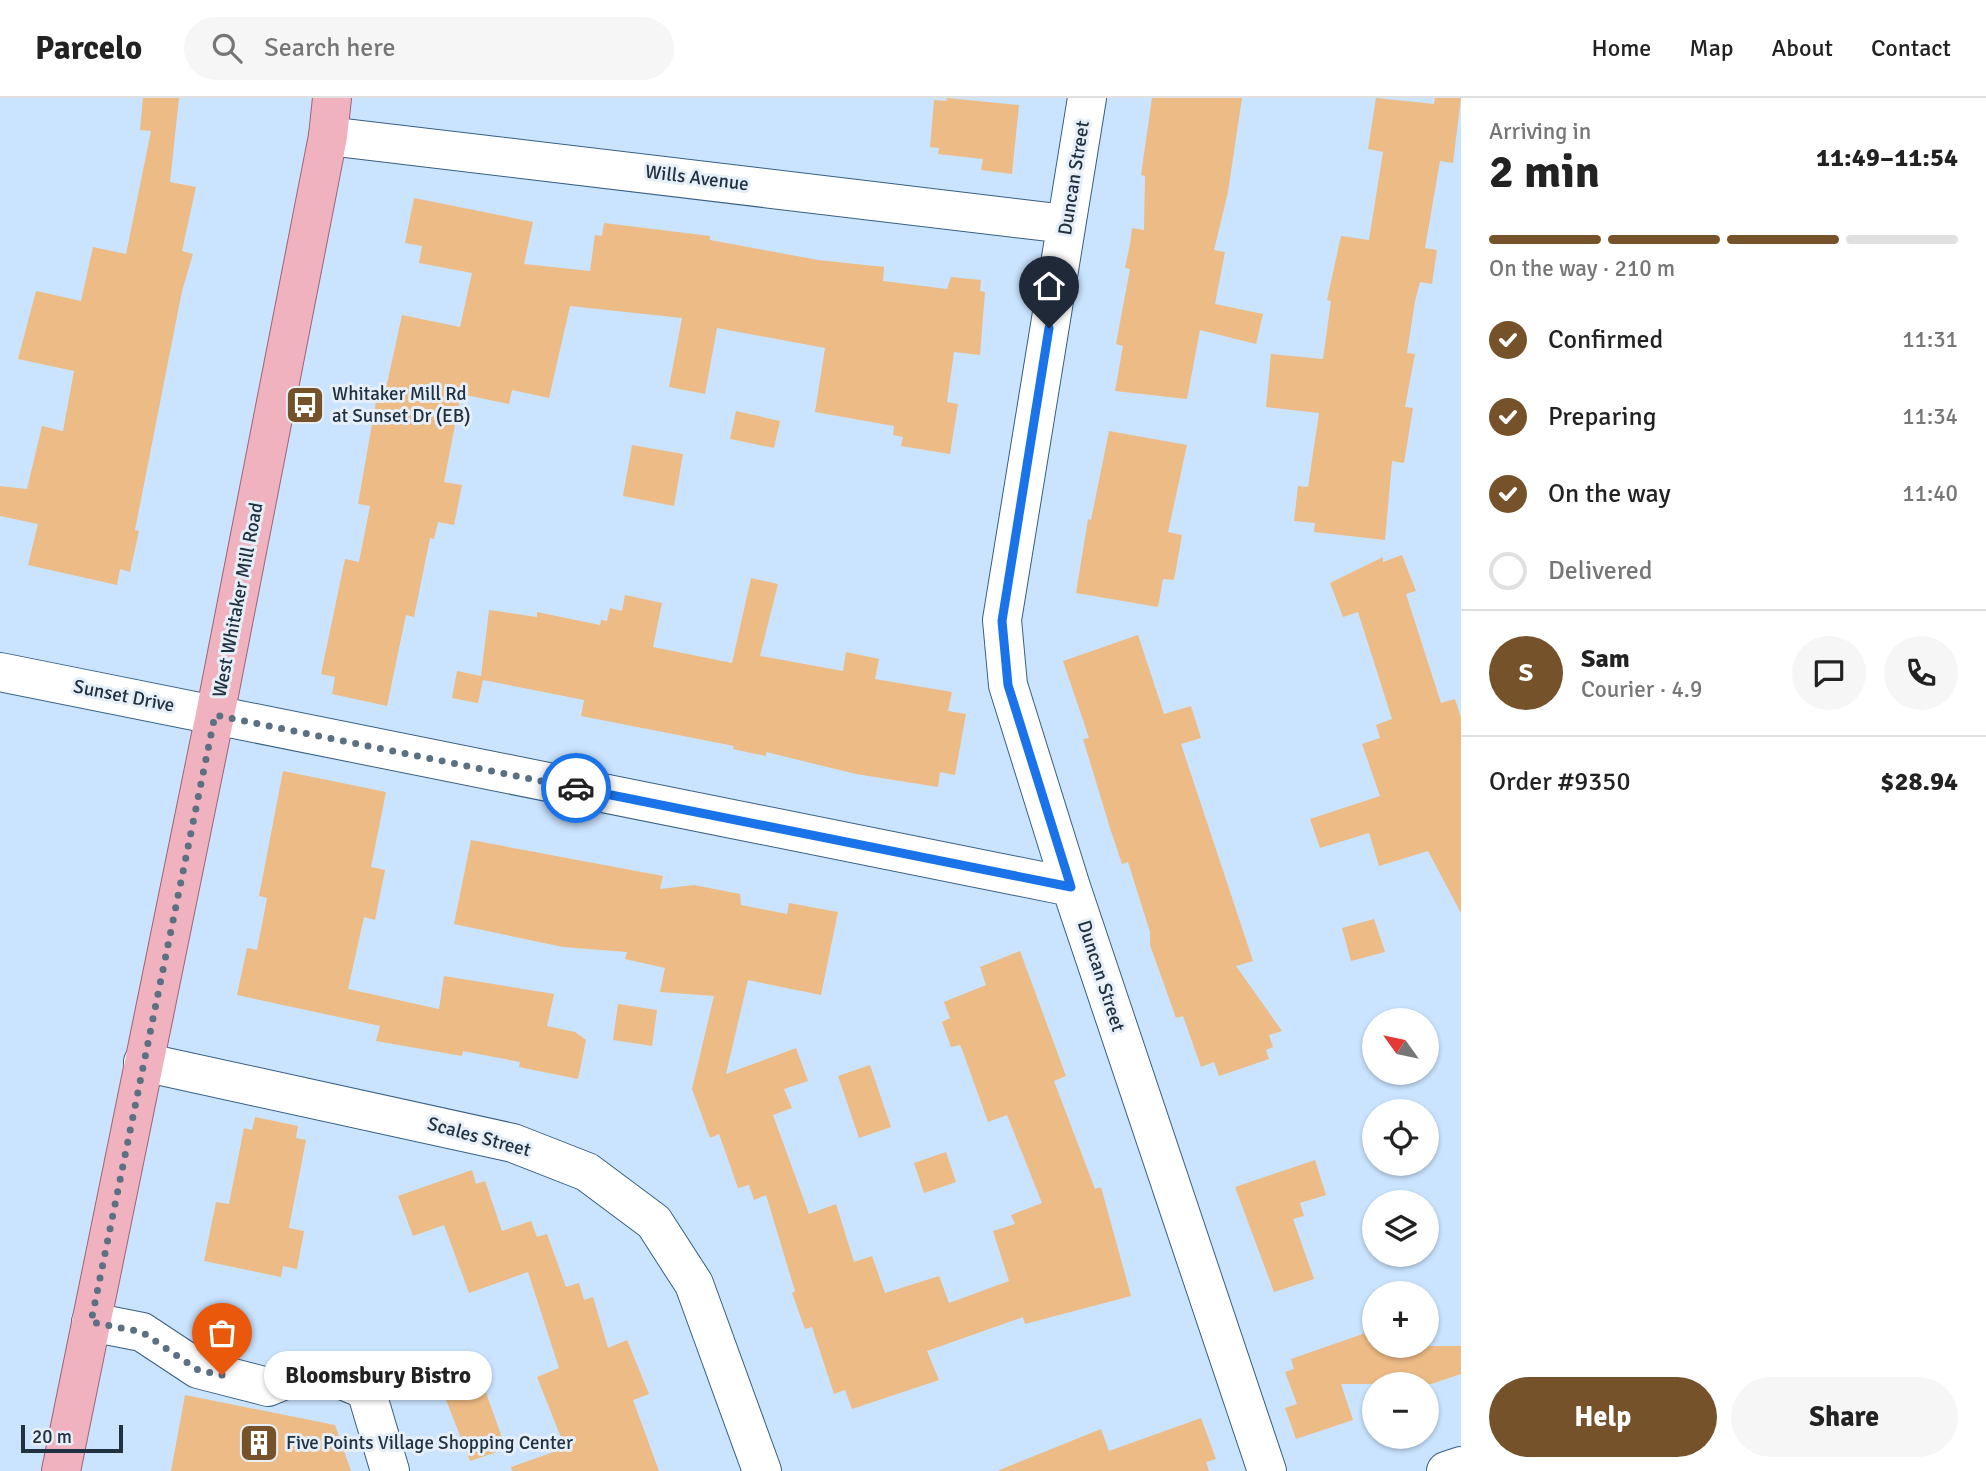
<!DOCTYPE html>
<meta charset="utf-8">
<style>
:root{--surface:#fff;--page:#f6f6f6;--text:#222;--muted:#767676;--line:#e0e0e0;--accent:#75522a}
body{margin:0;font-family:Signika,sans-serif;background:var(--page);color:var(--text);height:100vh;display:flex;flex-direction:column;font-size:26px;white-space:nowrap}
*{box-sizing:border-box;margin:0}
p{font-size:23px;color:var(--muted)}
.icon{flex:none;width:38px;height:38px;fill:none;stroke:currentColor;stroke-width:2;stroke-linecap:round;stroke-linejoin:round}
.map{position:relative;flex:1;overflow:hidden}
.drawer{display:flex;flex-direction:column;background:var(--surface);width:525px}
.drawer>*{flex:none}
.needle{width:46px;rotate:303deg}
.buttons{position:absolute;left:1362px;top:910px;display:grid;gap:14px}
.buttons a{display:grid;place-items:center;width:77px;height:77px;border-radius:50%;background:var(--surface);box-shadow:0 2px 5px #0004;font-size:35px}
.scale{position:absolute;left:21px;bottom:18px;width:102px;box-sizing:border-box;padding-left:7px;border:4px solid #203142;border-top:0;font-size:19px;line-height:24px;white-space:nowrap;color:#203142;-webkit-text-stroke:5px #e6eff8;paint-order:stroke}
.pin{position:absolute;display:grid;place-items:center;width:60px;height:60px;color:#fff;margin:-72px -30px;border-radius:50% 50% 50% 0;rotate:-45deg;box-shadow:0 0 7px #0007}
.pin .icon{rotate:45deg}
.courier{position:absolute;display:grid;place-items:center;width:70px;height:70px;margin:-35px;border:5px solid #1a73e8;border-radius:50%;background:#fff;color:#222;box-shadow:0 2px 9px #0007}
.bubble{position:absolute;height:49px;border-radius:24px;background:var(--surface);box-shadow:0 2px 5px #0004;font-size:23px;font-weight:700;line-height:49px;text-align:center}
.headline em{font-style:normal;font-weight:700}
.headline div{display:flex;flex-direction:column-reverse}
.headline{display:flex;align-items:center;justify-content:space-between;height:119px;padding:0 28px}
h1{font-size:46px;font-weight:700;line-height:52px}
.bar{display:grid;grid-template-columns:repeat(4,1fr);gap:10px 7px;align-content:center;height:84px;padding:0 28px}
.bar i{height:9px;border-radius:5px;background:var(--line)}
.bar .active{background:var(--accent)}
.bar p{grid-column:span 4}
.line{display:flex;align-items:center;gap:18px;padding:0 28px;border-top:2px solid var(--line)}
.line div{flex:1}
.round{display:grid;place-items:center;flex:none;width:74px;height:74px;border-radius:37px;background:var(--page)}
ol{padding:0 28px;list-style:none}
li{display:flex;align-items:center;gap:21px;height:77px}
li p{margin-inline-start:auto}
li .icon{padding:7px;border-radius:50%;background:var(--accent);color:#fff;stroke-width:4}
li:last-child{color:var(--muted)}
li i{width:38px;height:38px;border:4px solid var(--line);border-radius:50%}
.button{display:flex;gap:14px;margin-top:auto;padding:14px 28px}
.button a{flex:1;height:80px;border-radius:42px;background:var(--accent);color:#fff;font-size:28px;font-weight:700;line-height:80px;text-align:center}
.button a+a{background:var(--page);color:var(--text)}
header{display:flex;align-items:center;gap:42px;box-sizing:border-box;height:98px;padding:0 35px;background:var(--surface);border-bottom:2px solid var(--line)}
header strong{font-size:33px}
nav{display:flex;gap:38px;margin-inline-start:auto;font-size:24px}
.search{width:490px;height:63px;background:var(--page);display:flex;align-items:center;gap:18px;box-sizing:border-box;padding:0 24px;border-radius:38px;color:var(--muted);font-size:26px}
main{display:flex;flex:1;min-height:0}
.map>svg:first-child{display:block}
.building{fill:#edbb85}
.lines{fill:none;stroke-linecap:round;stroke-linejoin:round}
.minor-casing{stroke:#365f85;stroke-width:40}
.major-casing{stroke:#9f6376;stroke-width:40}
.minor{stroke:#fff;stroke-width:38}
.major{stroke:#efb2be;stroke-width:38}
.done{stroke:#5c7084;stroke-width:7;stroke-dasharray:0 12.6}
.route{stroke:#1a73e8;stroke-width:9}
.labels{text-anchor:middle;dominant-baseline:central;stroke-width:6;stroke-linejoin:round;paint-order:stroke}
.street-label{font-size:19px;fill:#203142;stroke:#e6eff8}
.poi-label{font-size:19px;fill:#203142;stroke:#e6eff8;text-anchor:start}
</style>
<header>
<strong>Parcelo</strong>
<div class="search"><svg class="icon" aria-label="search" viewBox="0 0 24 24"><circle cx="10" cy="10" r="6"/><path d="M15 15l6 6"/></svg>Search here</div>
<nav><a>Home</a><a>Map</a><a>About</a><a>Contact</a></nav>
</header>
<main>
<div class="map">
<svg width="1461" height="1373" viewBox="0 0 1461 1373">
<rect width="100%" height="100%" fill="#cae4ff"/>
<path class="building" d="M143,0h36l-9,84 26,5 -14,64 11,3 -11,37 -47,239 4,1 -9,41 -10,-3 -3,16 -89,-20 10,-41 -38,-8v-30l27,3 15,-63 21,5 11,-60 -56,-12 18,-68 45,10 12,-54 33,7 25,-123 -11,-1z
M947,0l72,7 -7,69 -31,-4 2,-11 -45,-5 1,-6 -9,-1 4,-47 12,1z
M1152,0h90l-14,94 -14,58 11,2 -10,52 48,10 -7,30 -56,-14 -13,69 -72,-8 8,-45 -7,-2 14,-75 -5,-1 5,-24 2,-16 12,2 1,-54 -4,-1z
M1376,0l58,6 1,-6h26l-8,65 -13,-2 -15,87 12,2 -5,34 -12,-2 -5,19 -8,52 8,1 -10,53 8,1 -9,55 -12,-2 -7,79 -71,-8 1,-9 -21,-2 4,-35 10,1 11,-74 -53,-6 5,-53 52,5 8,-58 -4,-1 14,-64 28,4 14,-88 -15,-3z
M414,100l119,24 -9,42 66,7 5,-36 7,1 2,-13 106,13v4l108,20 66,7 -1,14 64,8 4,-12 30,3 -1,11 5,1 -5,63 -26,-3 -7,50 11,2 -8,50 -49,-8 2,-9 -10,-2 1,-9 -79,-14 10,-64 -108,-20 -12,66 -36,-7 13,-69 -112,-12 -21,92 -37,-8 -3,14 -48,-10 -17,88 18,3 -8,40 -16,-3 -4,17 -4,-1 -16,79 -8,-2 -19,91 -55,-12 3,-17 -14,-3 24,-115 14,3 11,-56 -12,-2 14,-80 6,-33 7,2 17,-78 58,12 12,-54 -53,-10 3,-17 -17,-3z
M736,313l44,10 -6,27 -44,-9z
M1109,333l78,14 -19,87 14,3 -8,45 -11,-1 -5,28 -82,-14 12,-74 3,1z
M632,347l51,9 -9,52 -51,-10z
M1402,457l14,36 -10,3 35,109 14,-4 6,19v195l-33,-62 -49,15 -10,-33 -49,15 -10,-29 70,-23 -18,-52 18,-6 -4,-13 16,-6 -34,-107 -15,5 -13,-34 53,-26v5z
M751,480l27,6 -18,72 83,15 3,-19 33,7 -4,20 77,13 -4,19 18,3 -11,61 -15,-3 -2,15 -82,-13 -90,-22v4l-15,-3 -18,-4 1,-3 -153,-30 3,-16 -101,-20 -5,23 -26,-5 5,-27 24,5 8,-66 48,7v-5l63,13 1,-5 6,1 3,-13 12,3 3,-16 37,8 -9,44 79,16z
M1138,537l26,79 27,-8 10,32 -20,6 72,217 -17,5 46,65 -13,4 4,12 -7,3 3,9 -50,17 -5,-14 -13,5 -18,-51 -7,2 -26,-73v-13l-22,-70 -6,2 -12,-36 -27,-89 6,-1 -26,-77z
M283,673l103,21 -15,75 14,3 -10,50 -11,-3 -16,72 91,20 5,-33 110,18 -7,32 28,6 11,8 -8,39 -59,-12 1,-5 -57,-11 -1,5 -86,-15 4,-15 -143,-31 10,-47 10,2 10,-52 -8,-2z
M471,742l192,36 -3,13 34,-4 46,9 1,11 46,9 2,-11 49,9 -17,83 -73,-15 -22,94 70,-26 12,33 -24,8 8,19 -19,7 36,99 27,-10 18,58 18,-6 13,37 54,-17 10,27 60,-22 -16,-50 22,-7 -4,-9 31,-12 -35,-88 -19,7 -25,-70 -3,-7 -9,2 -9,-25 8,-4 -6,-16 42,-17 -6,-18 40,-16 46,125 -12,5 41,108 6,-2 30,109 -106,28 -2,-7 -96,34 12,29 -87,29 -7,-19 -11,4 -22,-67 -7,2 -13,-36 3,-2 -29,-96 -12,5 -5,-15 -11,3 -19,-54 -9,4 -18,-49 22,-93 -54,-4 5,-24 -40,-9 2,-7 -64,-5 -109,-23z
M1374,821l11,33 -34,9 -9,-33z
M618,906l39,6 -5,36 -39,-6z
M870,967l21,62 -32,11 -21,-62z
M255,1019l43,9 -2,12 10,2 -17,88 15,3 -7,38 -14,-3 -2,11 -77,-16 12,-59 13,2 15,-76 8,2z
M946,1054l10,30 -32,11 -10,-30z
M1315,1062l11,35 -26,8 4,13 -11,3 21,60 -40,13 -39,-105z
M472,1072l4,14 9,-3 17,50 29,-10 6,16 10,-3 19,53 13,-4 5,17 9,-3 15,51 19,-8 22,54 -16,6 26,71h-147l-1,-4 54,-19 -28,-71 22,-9 -31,-96 -59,21 -25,-68 -31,11 -15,-40z
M1374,1232v16h87v28l-30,10h-90l12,36 -57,19 -11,-31 12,-4 -12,-32 9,-3 -3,-10z
M474,1261l32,90 -36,12 -35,-89z
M185,1297l150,30 16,46h-180z
M1201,1320l15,41 -10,3 3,9h-212l104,-42 8,22z"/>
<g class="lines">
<g class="minor-casing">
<path id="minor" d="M1087,0l-85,522 6,65 63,202 196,584
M328,38l738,88
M0,574l1071,215
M143,964l370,81 74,29 67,50 40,62 68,187
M91,1224l51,10 56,37 70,18 39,-16 30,7 29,12 24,81
M1446,1373l15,-5"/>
</g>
<g class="major-casing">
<path id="major" d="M61,1373l154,-756 113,-579 4,-38"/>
</g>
<use href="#minor" class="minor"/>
<use href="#major" class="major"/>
</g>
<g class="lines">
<path class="done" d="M222,1277l-24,-5 -56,-38 -51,-10 124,-607 361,73"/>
<path class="route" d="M576,690l495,99 -63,-202 -6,-64 47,-293"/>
</g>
<defs>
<g id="bus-square" transform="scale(2.0125)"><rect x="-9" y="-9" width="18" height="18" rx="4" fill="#75522a" stroke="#e6eff8"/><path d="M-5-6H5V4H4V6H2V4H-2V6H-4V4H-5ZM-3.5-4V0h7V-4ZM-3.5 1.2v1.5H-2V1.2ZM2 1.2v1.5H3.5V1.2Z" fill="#fff"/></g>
<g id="building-square" transform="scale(2.0125)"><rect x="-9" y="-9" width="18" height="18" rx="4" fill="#75522a" stroke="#e6eff8"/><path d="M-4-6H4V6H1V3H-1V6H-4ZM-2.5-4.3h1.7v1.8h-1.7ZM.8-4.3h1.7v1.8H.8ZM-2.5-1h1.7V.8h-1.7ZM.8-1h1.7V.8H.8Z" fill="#fff"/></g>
</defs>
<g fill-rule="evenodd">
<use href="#bus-square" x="305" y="307"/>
<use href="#building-square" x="259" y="1345"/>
</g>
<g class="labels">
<g class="street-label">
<text transform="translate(697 80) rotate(7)">Wills Avenue</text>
<text transform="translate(1074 80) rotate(-81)">Duncan Street</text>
<text transform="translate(238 502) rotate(-79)">West Whitaker Mill Road</text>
<text transform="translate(124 598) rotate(11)">Sunset Drive</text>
<text transform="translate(1101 878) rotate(72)">Duncan Street</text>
<text transform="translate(479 1039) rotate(15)">Scales Street</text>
</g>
<g class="poi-label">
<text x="332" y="296">Whitaker Mill Rd<tspan x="332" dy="22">at Sunset Dr (EB)</tspan></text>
<text x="286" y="1345">Five Points Village Shopping Center</text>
</g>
</g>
</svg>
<div class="buttons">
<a><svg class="needle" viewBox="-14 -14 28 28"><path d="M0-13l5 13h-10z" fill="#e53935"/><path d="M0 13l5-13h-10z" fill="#767676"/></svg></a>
<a><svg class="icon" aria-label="locate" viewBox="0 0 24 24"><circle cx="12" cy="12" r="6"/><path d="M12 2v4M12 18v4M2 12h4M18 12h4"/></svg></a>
<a><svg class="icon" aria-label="layers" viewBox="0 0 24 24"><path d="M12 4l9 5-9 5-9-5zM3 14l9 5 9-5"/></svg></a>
<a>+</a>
<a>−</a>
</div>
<div class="scale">20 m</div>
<div class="pin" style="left:222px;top:1277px;background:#ea580c"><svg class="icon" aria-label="bag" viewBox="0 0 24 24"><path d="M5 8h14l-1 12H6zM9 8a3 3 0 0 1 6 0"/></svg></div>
<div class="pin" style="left:1049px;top:230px;background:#1f2937"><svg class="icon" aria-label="home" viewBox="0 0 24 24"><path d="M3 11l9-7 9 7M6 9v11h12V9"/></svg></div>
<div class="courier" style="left:576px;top:690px"><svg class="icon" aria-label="car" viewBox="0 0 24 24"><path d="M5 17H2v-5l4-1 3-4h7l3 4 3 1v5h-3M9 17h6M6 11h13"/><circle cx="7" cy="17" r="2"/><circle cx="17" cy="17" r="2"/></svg></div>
<div class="bubble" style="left:264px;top:1253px;width:228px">Bloomsbury Bistro</div>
</div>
<section class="drawer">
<div class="headline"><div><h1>2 min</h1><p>Arriving in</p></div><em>11:49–11:54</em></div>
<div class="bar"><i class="active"></i><i class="active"></i><i class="active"></i><i></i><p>On the way · 210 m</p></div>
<ol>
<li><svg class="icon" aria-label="check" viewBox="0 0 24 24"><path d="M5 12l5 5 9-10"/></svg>Confirmed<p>11:31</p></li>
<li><svg class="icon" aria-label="check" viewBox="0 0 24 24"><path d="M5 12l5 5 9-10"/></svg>Preparing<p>11:34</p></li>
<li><svg class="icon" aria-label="check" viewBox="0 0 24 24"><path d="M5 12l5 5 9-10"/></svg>On the way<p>11:40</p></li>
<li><i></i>Delivered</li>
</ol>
<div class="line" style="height:126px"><b class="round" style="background:var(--accent);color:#fff">S</b><div><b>Sam</b><p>Courier · 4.9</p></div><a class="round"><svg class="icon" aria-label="chat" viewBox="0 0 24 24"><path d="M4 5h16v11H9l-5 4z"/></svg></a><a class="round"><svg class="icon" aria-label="phone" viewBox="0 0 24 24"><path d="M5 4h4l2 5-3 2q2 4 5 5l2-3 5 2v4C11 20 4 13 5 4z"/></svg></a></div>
<div class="line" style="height:91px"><div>Order #9350</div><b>$28.94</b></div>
<div class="button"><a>Help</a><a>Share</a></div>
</section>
</main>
